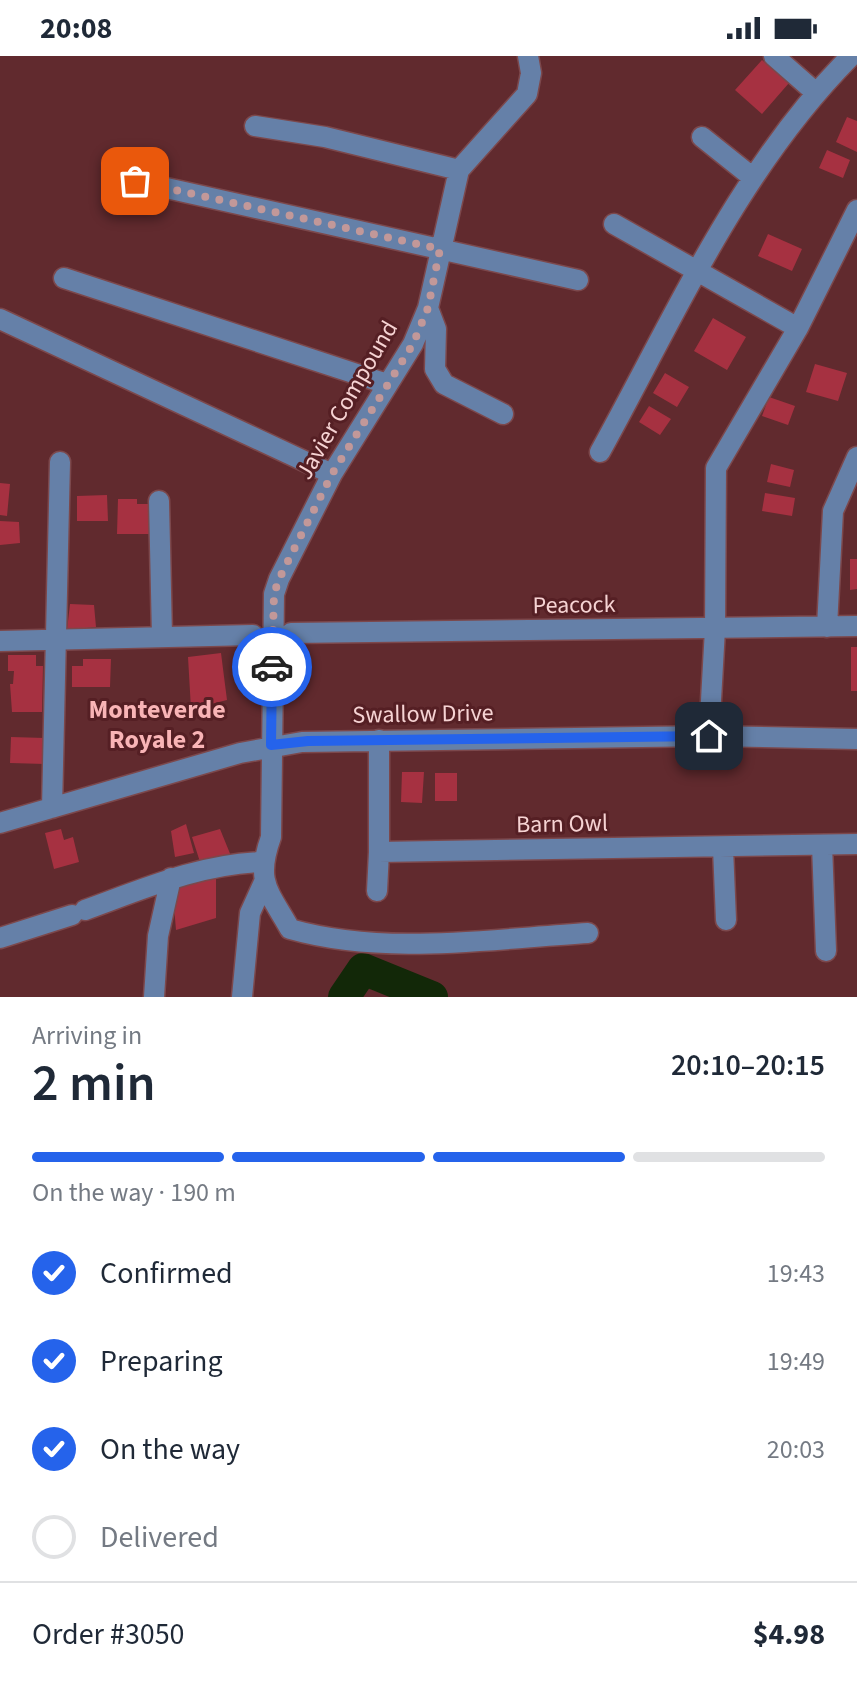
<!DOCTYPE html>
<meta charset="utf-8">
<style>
:root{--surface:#fff;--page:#f6f6f7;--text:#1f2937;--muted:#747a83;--line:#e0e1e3;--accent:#2563eb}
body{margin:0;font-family:"Source Sans 3",sans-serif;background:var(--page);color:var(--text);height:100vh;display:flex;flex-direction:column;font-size:30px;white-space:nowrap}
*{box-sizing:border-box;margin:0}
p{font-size:26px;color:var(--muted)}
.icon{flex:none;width:44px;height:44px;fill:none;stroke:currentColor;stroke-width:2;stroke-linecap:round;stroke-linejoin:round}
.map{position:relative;height:941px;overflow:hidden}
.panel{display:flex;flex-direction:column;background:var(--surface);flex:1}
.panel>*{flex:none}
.pin{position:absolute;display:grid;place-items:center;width:68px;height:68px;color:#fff;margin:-34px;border-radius:16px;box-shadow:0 4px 12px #0006}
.courier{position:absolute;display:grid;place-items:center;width:80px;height:80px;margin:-40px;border:6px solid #2563eb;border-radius:50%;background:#fff;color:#222;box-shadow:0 2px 10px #0007}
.headline em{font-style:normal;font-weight:600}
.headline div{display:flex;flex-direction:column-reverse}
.headline{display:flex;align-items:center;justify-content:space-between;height:136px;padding:0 32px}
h1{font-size:52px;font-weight:600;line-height:60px}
.bar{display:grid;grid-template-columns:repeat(4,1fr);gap:12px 8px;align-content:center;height:96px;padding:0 32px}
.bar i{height:10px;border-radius:6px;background:var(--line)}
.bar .on{background:var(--accent)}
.bar p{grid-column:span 4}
.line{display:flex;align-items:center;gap:20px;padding:0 32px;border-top:2px solid var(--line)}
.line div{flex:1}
ol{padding:0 32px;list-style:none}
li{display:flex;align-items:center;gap:24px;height:88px}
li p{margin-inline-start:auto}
li .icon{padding:8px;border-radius:50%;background:var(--accent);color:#fff;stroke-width:4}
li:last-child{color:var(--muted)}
li i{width:44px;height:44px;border:4px solid var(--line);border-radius:50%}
.status{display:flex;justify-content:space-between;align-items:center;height:56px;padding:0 40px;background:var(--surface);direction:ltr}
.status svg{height:22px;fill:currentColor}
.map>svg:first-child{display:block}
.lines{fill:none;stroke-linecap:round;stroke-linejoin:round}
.river{stroke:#122808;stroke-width:32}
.building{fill:#a63141}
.minor-casing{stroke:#7c484c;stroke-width:23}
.minor{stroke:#6580a8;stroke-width:20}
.done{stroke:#c29899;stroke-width:8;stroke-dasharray:0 14.4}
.route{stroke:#2563eb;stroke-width:10}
.labels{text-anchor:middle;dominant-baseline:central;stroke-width:6;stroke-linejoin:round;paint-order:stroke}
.street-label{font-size:24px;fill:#f6d3d3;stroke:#551f24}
.neighbourhood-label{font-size:26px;font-weight:bold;fill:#f9b4b6;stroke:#551f24}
</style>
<div class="status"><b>20:08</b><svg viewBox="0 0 49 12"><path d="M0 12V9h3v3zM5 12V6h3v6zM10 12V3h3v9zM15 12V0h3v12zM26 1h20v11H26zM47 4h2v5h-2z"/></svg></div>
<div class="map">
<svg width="857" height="941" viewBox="0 0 857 941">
<rect width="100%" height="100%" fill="#612a2e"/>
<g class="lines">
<path class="river" d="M344,941l19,-28 69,28"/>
</g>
<path class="building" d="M762,4l27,23 -27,31 -27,-24z
M847,61l10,4v31l-21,-10z
M827,94l23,10 -7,18 -24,-10z
M768,178l34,15 -10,22 -34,-15z
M713,262l33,19 -19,33 -33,-19z
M815,308l32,9 -9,28 -32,-9z
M665,317l24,14 -12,20 -24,-14z
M769,341l26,9 -7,19 -26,-9z
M649,350l22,13 -11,16 -21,-13z
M771,408l23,6 -4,17 -23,-5z
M0,427l10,1 -3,32 -7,-1z
M765,437l30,5 -3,18 -30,-5z
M107,439l1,26h-31v-25z
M118,443h19v5h16v30h-36z
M0,465l19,1 1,21 -20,2z
M850,503h7v30l-7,1z
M70,548l24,1 2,22 -29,3z
M851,591h6v44h-6z
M221,597l6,47 -36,9 -3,-52z
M8,599h28v11h7l-1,46h-30l-2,-28h3l1,-13h-6z
M83,603h28l-1,28h-38v-21h11z
M11,681l34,1v26l-35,-1z
M402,716h22l-2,31 -21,-1z
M435,717h22v28h-22z
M186,768l8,29 -19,4 -4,-26z
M61,773l3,11 9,-3 6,25 -25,7 -9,-36z
M220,773l11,27 -31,6 -8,-25z
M216,822v40l-40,12 -4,-47z"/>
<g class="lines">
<g class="minor-casing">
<path id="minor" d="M528,0l3,17 -4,21 -68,76 -31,138 -15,36 -81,130 -53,105 -5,15 -3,243c-16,45 -3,53 19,92 95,27 200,10 298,4
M774,0l41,36
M255,70l70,11 134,33
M702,81l50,40
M135,125l443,99
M614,168l184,104
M64,222l323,106
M428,252l8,21 -1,40 9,15 59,30
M0,263l332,155
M600,396c75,-136 140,-285 251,-396
M159,445l3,135
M827,571l6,-116 24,-54
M291,577l566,-7
M0,585l253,-6
M709,680l6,-107 1,-161 82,-140 59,-118
M379,684v112l478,-8
M52,752l8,-346
M0,767l240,-70 62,-11 407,-6 148,3
M822,789l4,106
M723,792l3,72
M377,835l2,-39
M85,854c58,-21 115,-46 177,-48
M0,882l72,-23
M154,941l4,-61 13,-58
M242,941l8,-84 14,-31"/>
</g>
<use href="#minor" class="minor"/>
</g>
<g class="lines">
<path class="done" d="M135,125l305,68 -12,59 -15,36 -81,130 -53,105 -5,15 -2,73"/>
<path class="route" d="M272,611l-1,78 37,-4 401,-5"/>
</g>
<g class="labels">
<g class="street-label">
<text transform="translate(347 344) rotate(-60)">Javier Compound</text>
<text transform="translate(574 549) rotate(-1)">Peacock</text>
<text transform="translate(423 658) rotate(-1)">Swallow Drive</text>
<text transform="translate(562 768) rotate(-1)">Barn Owl</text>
</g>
<g class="neighbourhood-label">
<text x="157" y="653">Monteverde<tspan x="157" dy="30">Royale 2</tspan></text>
</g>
</g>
</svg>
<div class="pin" style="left:135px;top:125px;background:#ea580c"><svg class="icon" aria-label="bag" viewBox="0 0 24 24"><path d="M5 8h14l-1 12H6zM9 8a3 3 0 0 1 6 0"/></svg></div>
<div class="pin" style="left:709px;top:680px;background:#1f2937"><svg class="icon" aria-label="home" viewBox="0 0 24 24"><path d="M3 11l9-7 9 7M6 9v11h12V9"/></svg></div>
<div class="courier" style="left:272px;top:611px"><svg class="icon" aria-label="car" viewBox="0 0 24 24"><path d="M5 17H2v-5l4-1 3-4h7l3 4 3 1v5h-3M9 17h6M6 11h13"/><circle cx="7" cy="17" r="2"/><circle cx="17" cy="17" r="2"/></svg></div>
</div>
<section class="panel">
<div class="headline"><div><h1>2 min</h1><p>Arriving in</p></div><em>20:10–20:15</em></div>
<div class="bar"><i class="on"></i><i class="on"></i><i class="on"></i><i></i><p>On the way · 190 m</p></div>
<ol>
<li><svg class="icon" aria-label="check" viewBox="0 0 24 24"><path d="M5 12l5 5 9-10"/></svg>Confirmed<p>19:43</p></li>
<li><svg class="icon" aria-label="check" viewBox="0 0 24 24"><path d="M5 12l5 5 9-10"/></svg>Preparing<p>19:49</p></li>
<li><svg class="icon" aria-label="check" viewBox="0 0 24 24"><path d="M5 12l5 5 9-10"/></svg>On the way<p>20:03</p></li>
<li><i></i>Delivered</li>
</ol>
<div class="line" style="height:104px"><div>Order #3050</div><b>$4.98</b></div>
</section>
